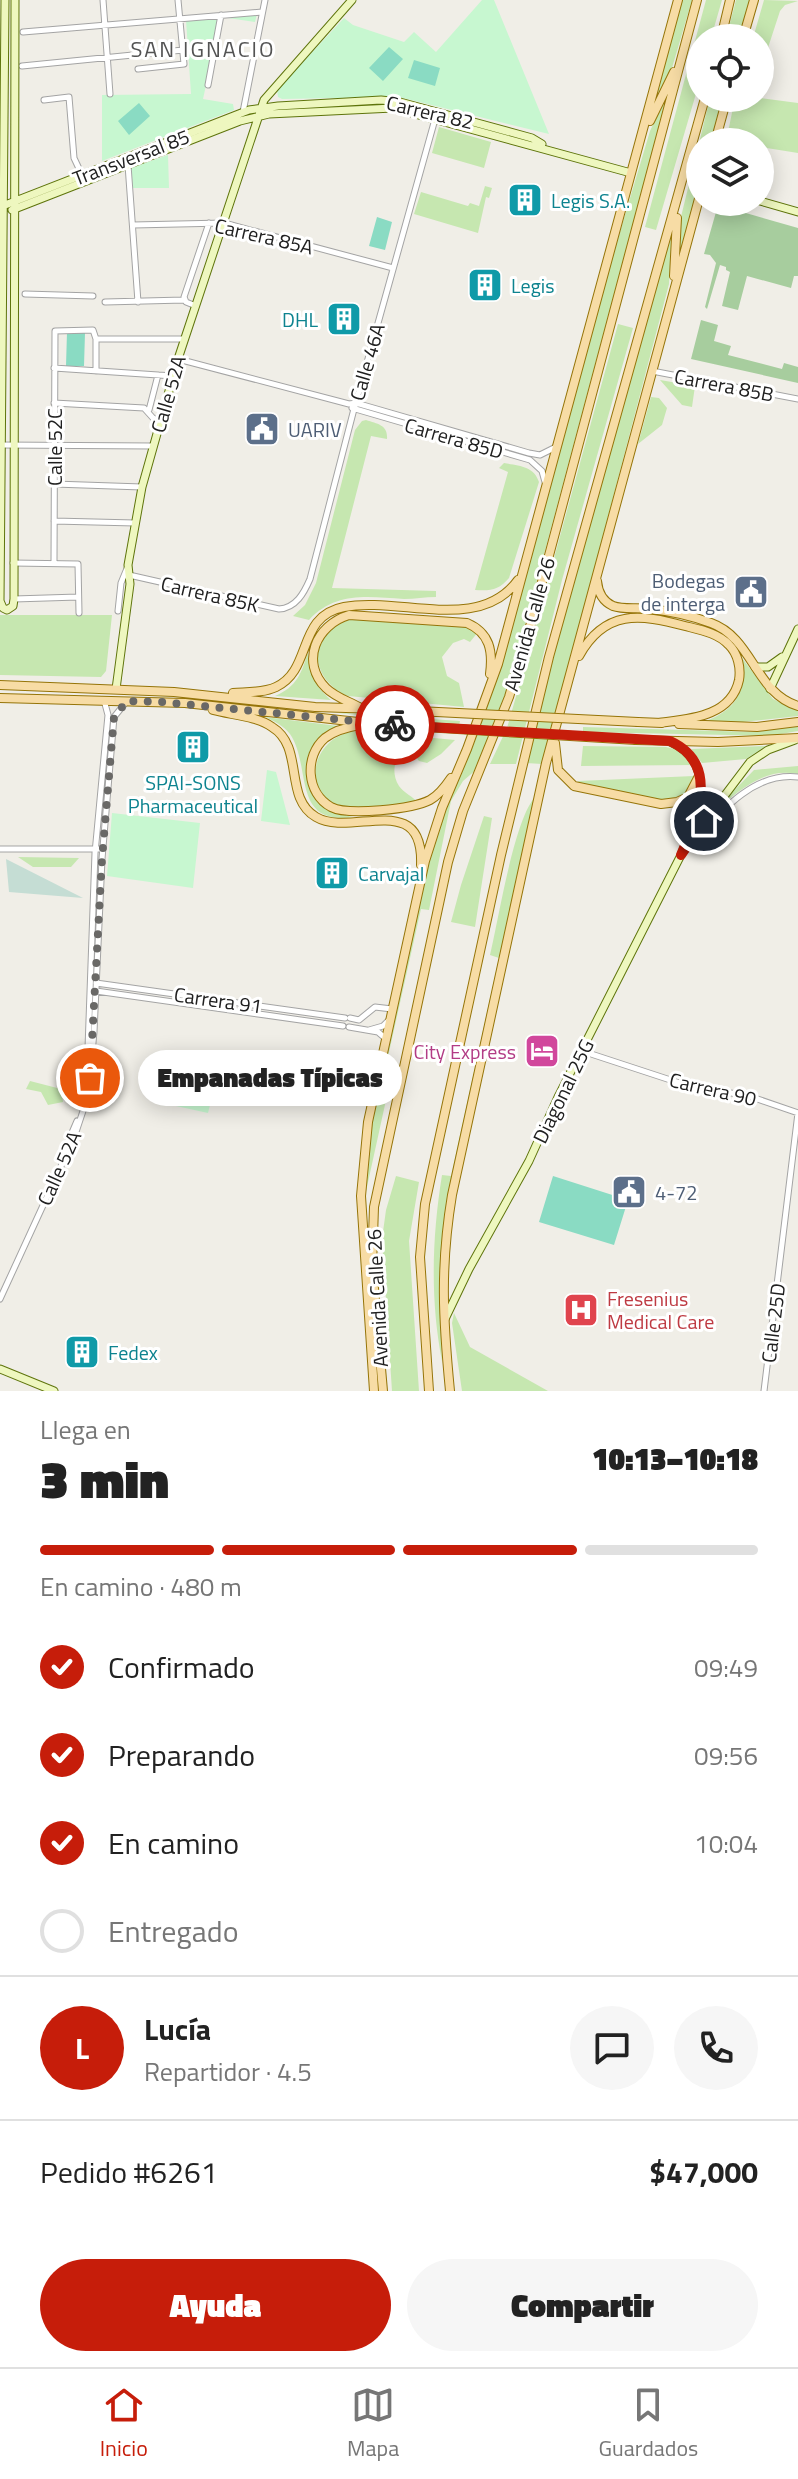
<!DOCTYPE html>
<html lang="es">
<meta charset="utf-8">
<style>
:root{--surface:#fff;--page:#f6f6f6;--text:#222;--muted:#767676;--line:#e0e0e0;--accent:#c61d0a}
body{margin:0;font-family:"Titillium Web",sans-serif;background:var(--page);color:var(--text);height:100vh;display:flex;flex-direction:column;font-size:30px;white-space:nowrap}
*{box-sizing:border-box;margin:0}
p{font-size:26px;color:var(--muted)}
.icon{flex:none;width:44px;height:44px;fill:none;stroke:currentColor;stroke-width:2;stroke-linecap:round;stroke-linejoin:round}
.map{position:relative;height:1391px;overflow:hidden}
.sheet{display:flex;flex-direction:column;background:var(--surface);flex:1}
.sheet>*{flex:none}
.controls{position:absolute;left:686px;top:24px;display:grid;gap:16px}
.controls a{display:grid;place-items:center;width:88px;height:88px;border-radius:50%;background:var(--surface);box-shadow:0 4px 20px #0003;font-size:40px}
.pin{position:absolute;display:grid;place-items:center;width:68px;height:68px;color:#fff;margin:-34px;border:4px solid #fff;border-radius:50%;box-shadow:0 2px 8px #0007}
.courier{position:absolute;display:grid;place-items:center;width:80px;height:80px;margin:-40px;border:6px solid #c61d0a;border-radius:50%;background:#fff;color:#222;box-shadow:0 2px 10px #0007}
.bubble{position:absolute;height:56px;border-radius:28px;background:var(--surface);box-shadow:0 4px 20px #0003;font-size:26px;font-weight:800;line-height:56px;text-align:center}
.headline em{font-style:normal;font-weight:800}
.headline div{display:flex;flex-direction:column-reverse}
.headline{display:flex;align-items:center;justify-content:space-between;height:136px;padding:0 40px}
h1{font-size:52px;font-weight:800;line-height:60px}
.bar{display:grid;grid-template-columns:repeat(4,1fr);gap:12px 8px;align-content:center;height:96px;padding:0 40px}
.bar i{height:10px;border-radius:6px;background:var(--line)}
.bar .current{background:var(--accent)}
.bar p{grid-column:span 4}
.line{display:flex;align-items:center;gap:20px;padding:0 40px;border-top:2px solid var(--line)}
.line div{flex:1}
.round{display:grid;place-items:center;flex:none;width:84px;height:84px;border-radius:42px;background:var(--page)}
ol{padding:0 40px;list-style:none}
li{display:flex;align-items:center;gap:24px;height:88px}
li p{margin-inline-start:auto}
li .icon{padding:8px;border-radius:50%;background:var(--accent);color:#fff;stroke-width:4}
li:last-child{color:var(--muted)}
li i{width:44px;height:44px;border:4px solid var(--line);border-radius:50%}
.action{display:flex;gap:16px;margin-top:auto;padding:16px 40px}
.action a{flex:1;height:92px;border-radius:48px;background:var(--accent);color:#fff;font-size:32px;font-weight:800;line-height:92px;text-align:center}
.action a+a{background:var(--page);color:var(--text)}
.dock{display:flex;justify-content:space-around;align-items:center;height:112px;border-top:2px solid var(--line);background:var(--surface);font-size:22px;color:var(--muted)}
.dock a{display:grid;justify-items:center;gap:4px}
.dock .current{color:var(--accent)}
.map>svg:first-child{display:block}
.grass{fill:#c6e7b0}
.forest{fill:#a7cd9e}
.wetland{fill:#c5ddd4}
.park{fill:#c7f7d0}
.pitch{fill:#8adbc3}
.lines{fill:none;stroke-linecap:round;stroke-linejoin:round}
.street-casing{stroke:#a4a4a4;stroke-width:7}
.secondary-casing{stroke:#5e740b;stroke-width:9}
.primary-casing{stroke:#957408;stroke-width:10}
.street{stroke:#fff;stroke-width:5}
.secondary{stroke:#eef7bf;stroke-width:7}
.primary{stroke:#f7dca5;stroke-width:8}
.primary-bridge-casing{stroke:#957408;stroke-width:10;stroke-linecap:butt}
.primary-bridge{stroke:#f7dca5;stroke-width:8}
.done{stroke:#696866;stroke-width:8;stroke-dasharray:0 14.4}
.route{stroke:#c61d0a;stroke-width:10}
.labels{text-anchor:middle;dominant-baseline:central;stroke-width:6;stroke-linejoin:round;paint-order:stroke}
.street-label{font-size:20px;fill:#202020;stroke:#fff}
.culture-label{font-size:20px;fill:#0d838f;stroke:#fff;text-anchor:start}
.service-label{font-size:20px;fill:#4e5e75;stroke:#fff;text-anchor:start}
.hotel-label{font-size:20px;fill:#b23c85;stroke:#fff;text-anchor:end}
.health-label{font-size:20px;fill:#be3a42;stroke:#fff;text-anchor:start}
.neighbourhood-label{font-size:22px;letter-spacing:2px;fill:#535353;stroke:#fff}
</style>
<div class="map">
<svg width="798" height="1391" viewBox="0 0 798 1391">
<rect width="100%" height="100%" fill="#f0eee7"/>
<path class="grass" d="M682,0h10l-23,78 -15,27z
M706,0h16l-11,38h-11v42l-44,150 -11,-3z
M736,0h14l-11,38h-13z
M764,0l34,1 -13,4 -5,6 -20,61v-34h-7z
M668,93l-157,584 -10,33 -24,59 -14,12 -12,20 -22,109 -8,-1 -40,179 7,3 -25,114 6,-72 59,-272 15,-48 30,-67 22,-65 116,-419 39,-131z
M710,98h14l-12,44h-12v44l-21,73v-34z
M735,98h25l38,5v50l-38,-6v-5h-34z
M439,127l52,15 -7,26 -52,-15z
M485,186l7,2 -3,10 -3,-1 -8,36 -64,-19 7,-22 47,14 2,-3 9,3z
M672,231l-3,53 -112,427 -15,53 -16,-1 13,-57z
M618,324l15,4 -71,252 -46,184h-26l17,-36 14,-49z
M660,380l35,6 -3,21 -10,-2z
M651,397l8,1 8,10 -5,17 -24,19z
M366,420c12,4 22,5 21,19l-16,-3 -39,152 104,3v6c-11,0 -21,2 -32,2 -36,-2 -68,-8 -95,21l-16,-4 12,-11 11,-22 39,-153 7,-9z
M504,463c15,3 30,3 35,19l-30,96c-10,12 -18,13 -34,12l33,-118 -9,-4z
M0,615h112l-6,56 -5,6 -101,-2z
M343,619l113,2 22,11 -8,10 -6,-3 -11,4 -11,14 5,19 12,7 5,24 -116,-11c-26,-10 -41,-41 -22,-65 4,-5 12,-9 17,-12z
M308,652c1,21 7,34 23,48l-56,-4c22,-9 27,-24 33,-44z
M742,658l31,41 25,12v5l-65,7 -29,-1c33,-13 42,-29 38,-64z
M329,712l131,9 -1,5z
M265,717l73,9 -17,11 -13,27c12,28 11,47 45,53 -62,9 -41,-51 -63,-83 -6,-8 -16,-13 -25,-17z
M798,726v5l-28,5 -187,-4v-5l170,5z
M360,731l95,9 -14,14 -14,9 -8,-2c-7,-9 -4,-13 0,-20 -19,4 -32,26 -20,45 5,7 14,11 19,16 -24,3 -56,12 -80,4 -39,-15 -25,-74 22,-75z
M583,746l83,1 16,4 12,14 -113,1z
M766,746l-20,13 -44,4 -11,-14z
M798,766v8c-35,-7 -58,17 -84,37l40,-41z
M694,776c-5,43 -85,15 -113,10l-3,-5z
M534,798l-87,411 -8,68 3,84c-12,-61 -10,-124 0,-186l9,1 48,-218 -9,-3c9,-37 23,-130 44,-157z
M484,816l8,2 -17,109 -24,-5 10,-37z
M18,857l61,1 -8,9h-38z
M30,1081l31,8 2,13 -15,3 -7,-13 -15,-3z
M396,1176l23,6 -10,59 10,150h-27l-10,-152 4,-29z
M454,1313l16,34 78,44h-86l-10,-68z"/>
<path class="forest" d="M718,205l80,23v48h-4l-3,12 -44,-12 -9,34 -16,-4 8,-34 -4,-2v-3l-6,-2 -13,44 -2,-2 11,-44 -6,-8 -6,-1z
M701,320l17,5 -4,16 17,5 -3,9 54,14 2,-6 14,4v16l-107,-24z"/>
<path class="wetland" d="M6,859l77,39 -74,-6z"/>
<path class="park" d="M482,0h12l55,134 -150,-37 -117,2 -4,-2 -1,-7 67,-72 9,7 51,17 10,-10 22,20z
M257,14l-2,8 -34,-5 -18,82 30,5 1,6 -132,51v-66l89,-1 -5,-74z
M168,155l1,33h-37l-2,-20z
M267,770l9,2 14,53 -29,-4z
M112,813l88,10 -7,65 -86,-12z
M186,1094c11,0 16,3 24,11l-2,8 -32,-7 2,-8z"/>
<path class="pitch" d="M389,47l14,12 -20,22 -14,-13z
M414,60l26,8 -5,18 -27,-8z
M139,103l11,13 -21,19 -11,-14z
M377,217l15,5 -7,28 -16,-4z
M67,332l18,1 -1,33h-18z
M553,1176l75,24 -14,45 -75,-23z"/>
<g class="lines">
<g class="street-casing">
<path id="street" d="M103,0l7,94
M23,32l239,-20
M22,66l161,-16
M138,69l46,-5 -6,-64
M208,85l13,-70
M44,100l25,-3 5,61 8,17
M243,112l22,-112
M128,165l10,137
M133,225l91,-2 169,45
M25,294l68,2
M105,302l79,-2
M196,306l-10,-4 -2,-5 25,-74
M96,339h88
M178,359l171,45 7,-1 173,50 11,2 16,-8
M54,368l119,8
M652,371l146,28
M54,403l90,5 9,10 7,4
M352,408l178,52 12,11 3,11
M149,410l9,-35
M0,445l153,1
M54,484l88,3
M54,521l81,2
M13,563l65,1 1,49
M54,563l1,-232 38,-1 3,9v32
M129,575l150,34c17,-1 25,-16 31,-30l44,-170 83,-297
M14,599l64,-2
M118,611l3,-28 7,-17
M0,849h99
M685,851c29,-31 65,-80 113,-74
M96,983l249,35
M96,991l247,35
M350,1018l9,2 16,-13 17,2
M349,1027l29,5 7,6
M369,1030l14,-4 5,-5
M582,1051l122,40 39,3 55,19 -34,278
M87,1076l8,-223 13,-138 -4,-15
M62,1156l15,-35
M0,1299l74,-161 14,-42 6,-64 8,-173 12,-142 13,-16"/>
</g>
<g class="secondary-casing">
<path id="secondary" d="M5,0l-5,601 3,7 4,2 6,-4 1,-7 1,-599
M760,201l38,11
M0,207l249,-97 29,-4 103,-6 19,2 132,36 10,6
M12,210l228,-89 29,-7 124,-6 238,65
M755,667h13l14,-10
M116,689l14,-105 -2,-19 14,-78 36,-128 86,-259 88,-100
M770,689l28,-60
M691,840l59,-78 18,-12 27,-10
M445,1319l24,-50 60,-108 29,-64 123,-242c16,-39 39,-91 -11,-113
M0,1369l54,22"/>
</g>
<g class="primary-casing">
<path id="primary" d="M721,38l9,-38
M743,38l11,-38
M650,121l24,-49
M715,142l12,-44
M674,276l3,-58
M597,581c1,11 5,20 16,25 11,4 25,1 37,3 20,2 42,7 61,14 42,15 44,70 87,83
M579,656c26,-47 61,-42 106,-30 16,4 33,7 44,19 9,9 12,23 10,35 -8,37 -50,39 -80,43
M0,685l174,7 141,15 62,2
M233,693c14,-1 30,0 43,-6 37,-17 20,-71 68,-80 55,-11 135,27 174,-27
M0,698l185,5 191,21
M359,707c-11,-6 -24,-10 -33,-19 -26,-26 -10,-63 23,-73l118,8c23,10 26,28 23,51
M213,710c18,5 44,6 59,17 33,20 11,71 44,90 35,21 108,-28 105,48
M638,722l24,1
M679,724l78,3 41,-5
M360,725c-12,2 -25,5 -35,13 -21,18 -19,55 6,69 17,9 82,2 99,-7 9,-5 15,-13 21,-22
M636,740l82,2 80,-4
M555,743l3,27 16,16 87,18 16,-2 11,-5 11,-21
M374,1391l-13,-195 7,-74 57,-261 17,-53 25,-59 31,-85 180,-664
M383,1391l-11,-125 2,-59 74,-345 15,-51 46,-114 22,-74 166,-623
M429,1391l-9,-134 5,-53 76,-349 48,-198 156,-559
M450,1391c-7,-72 -10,-124 2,-196l94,-432 154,-568"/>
</g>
<use href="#street" class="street"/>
<use href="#secondary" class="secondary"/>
<use href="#primary" class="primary"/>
<g class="primary-bridge-casing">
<path id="primary-bridge" d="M377,709l261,13
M376,724l260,16"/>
</g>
<use href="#primary-bridge" class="primary-bridge"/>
</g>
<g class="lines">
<path class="done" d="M90,1078l12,-219 12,-142 13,-16 35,1 233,23"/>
<path class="route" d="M395,725l275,16c50,23 28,75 11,114l23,-34"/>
</g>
<defs>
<g id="building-square" transform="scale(1.8)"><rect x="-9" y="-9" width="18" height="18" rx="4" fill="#0f9aa8" stroke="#fff"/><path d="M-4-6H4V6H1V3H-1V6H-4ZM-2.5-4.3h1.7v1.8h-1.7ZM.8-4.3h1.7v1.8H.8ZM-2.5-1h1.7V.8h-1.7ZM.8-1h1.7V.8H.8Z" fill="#fff"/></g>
<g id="civic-square" transform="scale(1.8)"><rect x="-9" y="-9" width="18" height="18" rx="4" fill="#5c6f8a" stroke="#fff"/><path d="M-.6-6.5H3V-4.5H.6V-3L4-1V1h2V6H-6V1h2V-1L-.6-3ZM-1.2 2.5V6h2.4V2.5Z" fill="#fff"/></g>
<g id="hotel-square" transform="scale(1.8)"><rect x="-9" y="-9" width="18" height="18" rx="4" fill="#d1479c" stroke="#fff"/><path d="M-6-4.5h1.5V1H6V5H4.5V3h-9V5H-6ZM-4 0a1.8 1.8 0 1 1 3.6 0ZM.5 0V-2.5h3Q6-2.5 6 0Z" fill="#fff"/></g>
<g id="hospital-square" transform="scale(1.8)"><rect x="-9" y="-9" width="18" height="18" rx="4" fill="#e0444e" stroke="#fff"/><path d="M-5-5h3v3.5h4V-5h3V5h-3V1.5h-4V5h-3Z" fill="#fff"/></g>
</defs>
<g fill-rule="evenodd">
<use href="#building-square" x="525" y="200"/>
<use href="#building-square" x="485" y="285"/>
<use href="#building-square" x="344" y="319"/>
<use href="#civic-square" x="262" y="429"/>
<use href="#civic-square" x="751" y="592"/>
<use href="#building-square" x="193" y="747"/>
<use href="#building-square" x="332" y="873"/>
<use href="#hotel-square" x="542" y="1051"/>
<use href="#civic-square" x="629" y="1192"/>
<use href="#hospital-square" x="581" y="1310"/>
<use href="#building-square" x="82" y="1352"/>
</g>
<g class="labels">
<g class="street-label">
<text transform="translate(430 112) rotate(13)">Carrera 82</text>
<text transform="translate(131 157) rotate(-21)">Transversal 85</text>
<text transform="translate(264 236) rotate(13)">Carrera 85A</text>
<text transform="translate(367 362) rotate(-74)">Calle 46A</text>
<text transform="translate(724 385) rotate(11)">Carrera 85B</text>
<text transform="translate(168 394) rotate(-74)">Calle 52A</text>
<text transform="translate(454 438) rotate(16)">Carrera 85D</text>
<text transform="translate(54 447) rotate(-90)">Calle 52C</text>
<text transform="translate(210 594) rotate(13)">Carrera 85K</text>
<text transform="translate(529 624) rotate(-74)">Avenida Calle 26</text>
<text transform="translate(218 1000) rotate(8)">Carrera 91</text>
<text transform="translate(713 1089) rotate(13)">Carrera 90</text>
<text transform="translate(563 1091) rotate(-64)">Diagonal 25G</text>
<text transform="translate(59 1168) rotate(-66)">Calle 52A</text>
<text transform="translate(377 1298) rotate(-93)">Avenida Calle 26</text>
<text transform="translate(773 1323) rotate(-83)">Calle 25D</text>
</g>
<g class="culture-label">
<text x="551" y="200">Legis S.A.</text>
<text x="511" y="285">Legis</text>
<text x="318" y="319" text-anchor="end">DHL</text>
<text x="193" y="782" text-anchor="middle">SPAI-SONS<tspan x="193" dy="23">Pharmaceutical</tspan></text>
<text x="358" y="873">Carvajal</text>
<text x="108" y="1352">Fedex</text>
</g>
<g class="service-label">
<text x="288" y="429">UARIV</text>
<text x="725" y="580" text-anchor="end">Bodegas<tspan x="725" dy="23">de interga</tspan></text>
<text x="655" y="1192">4-72</text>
</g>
<g class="hotel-label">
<text x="516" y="1051">City Express</text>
</g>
<g class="health-label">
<text x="607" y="1298">Fresenius<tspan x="607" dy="23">Medical Care</tspan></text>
</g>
<g class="neighbourhood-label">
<text x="203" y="49">SAN IGNACIO</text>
</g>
</g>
</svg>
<div class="controls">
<a><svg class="icon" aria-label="locate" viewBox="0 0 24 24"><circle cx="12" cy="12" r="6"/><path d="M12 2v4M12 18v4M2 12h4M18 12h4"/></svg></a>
<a><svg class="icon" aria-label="layers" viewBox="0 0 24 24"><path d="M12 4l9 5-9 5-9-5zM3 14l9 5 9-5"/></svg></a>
</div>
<div class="pin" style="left:90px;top:1078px;background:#ea580c"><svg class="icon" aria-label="bag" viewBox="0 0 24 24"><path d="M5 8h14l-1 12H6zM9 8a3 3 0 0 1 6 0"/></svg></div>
<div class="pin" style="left:704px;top:821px;background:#1f2937"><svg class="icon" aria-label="home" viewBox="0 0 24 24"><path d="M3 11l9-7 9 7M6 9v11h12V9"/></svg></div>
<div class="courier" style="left:395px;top:725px"><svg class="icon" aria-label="bike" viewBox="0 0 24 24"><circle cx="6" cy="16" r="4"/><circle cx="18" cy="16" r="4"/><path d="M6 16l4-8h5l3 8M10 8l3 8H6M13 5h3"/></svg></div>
<div class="bubble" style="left:138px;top:1050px;width:264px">Empanadas Típicas</div>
</div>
<section class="sheet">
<div class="headline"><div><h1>3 min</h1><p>Llega en</p></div><em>10:13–10:18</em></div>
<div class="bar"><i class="current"></i><i class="current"></i><i class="current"></i><i></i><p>En camino · 480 m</p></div>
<ol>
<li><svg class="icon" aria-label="check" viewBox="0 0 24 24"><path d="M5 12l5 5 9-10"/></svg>Confirmado<p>09:49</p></li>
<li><svg class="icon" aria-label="check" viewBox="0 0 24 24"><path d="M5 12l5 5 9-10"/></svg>Preparando<p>09:56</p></li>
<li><svg class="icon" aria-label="check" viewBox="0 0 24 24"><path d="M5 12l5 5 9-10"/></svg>En camino<p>10:04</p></li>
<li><i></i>Entregado</li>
</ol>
<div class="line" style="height:144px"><b class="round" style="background:var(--accent);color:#fff">L</b><div><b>Lucía</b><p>Repartidor · 4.5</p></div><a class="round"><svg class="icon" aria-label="chat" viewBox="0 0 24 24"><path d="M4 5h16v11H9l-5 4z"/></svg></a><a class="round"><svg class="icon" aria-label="phone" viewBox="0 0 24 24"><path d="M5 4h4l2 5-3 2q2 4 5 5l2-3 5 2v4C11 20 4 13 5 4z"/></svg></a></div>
<div class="line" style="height:104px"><div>Pedido #6261</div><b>$47,000</b></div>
<div class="action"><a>Ayuda</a><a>Compartir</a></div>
</section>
<nav class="dock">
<a class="current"><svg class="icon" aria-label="home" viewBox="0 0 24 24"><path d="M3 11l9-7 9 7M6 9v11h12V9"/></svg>Inicio</a>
<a><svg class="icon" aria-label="map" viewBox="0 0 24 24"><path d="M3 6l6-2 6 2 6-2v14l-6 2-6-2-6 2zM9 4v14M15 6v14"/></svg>Mapa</a>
<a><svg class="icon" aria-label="saved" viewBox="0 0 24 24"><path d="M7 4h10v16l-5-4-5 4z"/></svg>Guardados</a>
</nav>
